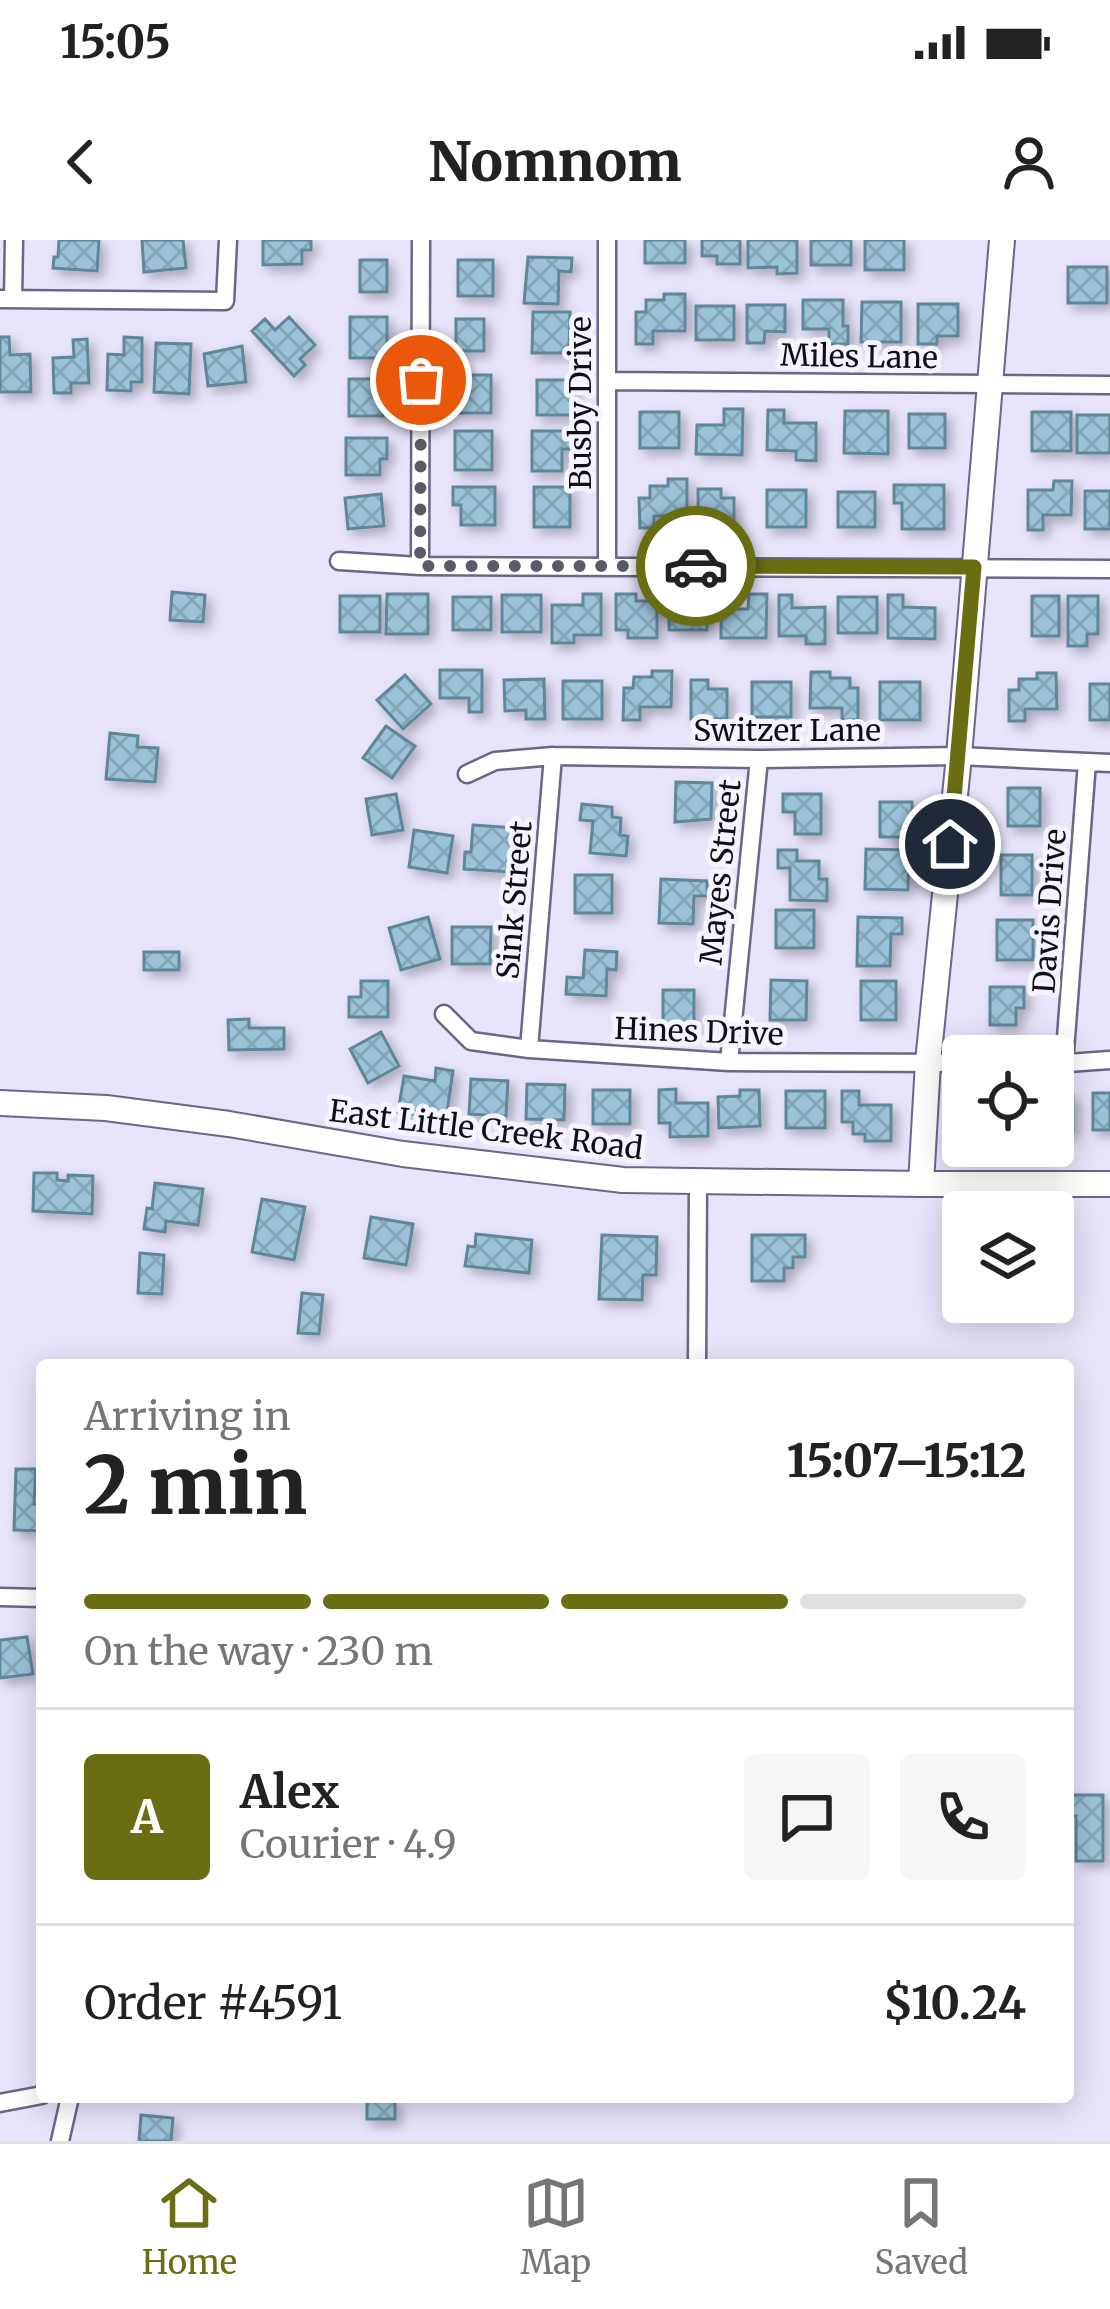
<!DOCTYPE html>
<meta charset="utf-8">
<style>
:root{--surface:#fff;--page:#f6f6f6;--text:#222;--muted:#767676;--line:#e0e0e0;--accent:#696e13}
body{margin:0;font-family:Merriweather,serif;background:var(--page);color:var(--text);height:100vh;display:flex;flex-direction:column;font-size:45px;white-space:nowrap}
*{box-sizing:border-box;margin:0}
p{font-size:39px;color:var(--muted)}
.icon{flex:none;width:66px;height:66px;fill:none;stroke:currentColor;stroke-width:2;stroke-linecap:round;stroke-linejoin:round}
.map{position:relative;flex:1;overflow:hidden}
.details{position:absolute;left:36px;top:1119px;width:1038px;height:744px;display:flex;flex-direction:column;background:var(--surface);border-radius:12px;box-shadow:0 6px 30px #0003}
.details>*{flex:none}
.buttons{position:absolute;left:942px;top:795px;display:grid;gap:24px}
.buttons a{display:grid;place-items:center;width:132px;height:132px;border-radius:12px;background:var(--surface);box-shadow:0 6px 30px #0003;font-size:60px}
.pin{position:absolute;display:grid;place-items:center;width:102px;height:102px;color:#fff;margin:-51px;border:6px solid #fff;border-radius:50%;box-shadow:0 3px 12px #0007}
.courier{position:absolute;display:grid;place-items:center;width:120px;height:120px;margin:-60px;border:9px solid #696e13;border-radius:50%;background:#fff;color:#222;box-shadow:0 3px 15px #0007}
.headline em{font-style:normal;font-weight:800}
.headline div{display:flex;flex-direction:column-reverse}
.headline{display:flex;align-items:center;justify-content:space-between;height:204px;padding:0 48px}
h1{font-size:78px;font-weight:800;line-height:90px}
.bar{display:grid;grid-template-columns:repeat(4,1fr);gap:18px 12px;align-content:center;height:144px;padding:0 48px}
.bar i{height:15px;border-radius:9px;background:var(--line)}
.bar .active{background:var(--accent)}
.bar p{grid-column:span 4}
.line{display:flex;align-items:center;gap:30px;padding:0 48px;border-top:3px solid var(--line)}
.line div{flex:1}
.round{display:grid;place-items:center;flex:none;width:126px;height:126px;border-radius:12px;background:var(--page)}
.status{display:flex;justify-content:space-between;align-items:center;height:84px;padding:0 60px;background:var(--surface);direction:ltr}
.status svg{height:33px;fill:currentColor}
header{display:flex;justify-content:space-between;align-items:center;height:156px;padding:0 48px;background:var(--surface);font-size:54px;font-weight:800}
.menu{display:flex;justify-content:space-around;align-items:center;height:168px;border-top:3px solid var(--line);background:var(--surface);font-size:33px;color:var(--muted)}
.menu a{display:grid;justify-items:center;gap:6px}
.menu .active{color:var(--accent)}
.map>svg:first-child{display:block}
.building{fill:url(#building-cross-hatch);stroke:#60869a;stroke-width:3;filter:url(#shadow)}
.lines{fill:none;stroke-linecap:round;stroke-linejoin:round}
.street-casing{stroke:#6c6587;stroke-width:21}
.secondary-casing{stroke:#6c6587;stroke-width:28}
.street{stroke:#fff;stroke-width:16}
.secondary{stroke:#fff;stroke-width:24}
.done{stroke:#5c5969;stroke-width:12;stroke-dasharray:0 21.6}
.route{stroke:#696e13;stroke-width:15}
.labels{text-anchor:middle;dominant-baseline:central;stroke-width:10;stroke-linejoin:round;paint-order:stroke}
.street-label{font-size:30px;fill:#100e1a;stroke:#f5f3fb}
</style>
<div class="status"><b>15:05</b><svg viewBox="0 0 49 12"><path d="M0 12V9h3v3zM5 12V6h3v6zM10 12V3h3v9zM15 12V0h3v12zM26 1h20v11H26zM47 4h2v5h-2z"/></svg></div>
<header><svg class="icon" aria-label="back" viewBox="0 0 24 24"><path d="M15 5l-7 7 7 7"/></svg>Nomnom<svg class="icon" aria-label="person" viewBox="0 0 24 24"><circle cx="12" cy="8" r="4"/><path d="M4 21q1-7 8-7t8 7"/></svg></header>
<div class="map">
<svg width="1110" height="1901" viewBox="0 0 1110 1901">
<defs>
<pattern id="building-cross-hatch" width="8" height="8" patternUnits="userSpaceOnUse" patternTransform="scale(3)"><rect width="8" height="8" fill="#9bc2d8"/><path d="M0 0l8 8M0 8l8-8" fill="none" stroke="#84a6b9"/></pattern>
<filter id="shadow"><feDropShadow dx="5.5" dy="5.5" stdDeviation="6" flood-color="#0004"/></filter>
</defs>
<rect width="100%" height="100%" fill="#e8e4fb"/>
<path class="building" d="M59,0h40l-2,31 -44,-3 1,-11h4z
M142,0h41l3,28 -42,4z
M263,0h48v10h-9v14l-39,1z
M645,0h40v23h-40z
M702,0h38v24h-23v-8h-15z
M748,0h49v33l-20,1v-7l-29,1z
M811,0h40v25h-40z
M865,0h39v30h-39z
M528,17l44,1 -1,14 -12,-1 -1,33 -34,-1z
M360,20h27v32h-27z
M458,20h35v36h-35z
M1068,27h39v36h-39z
M664,54h21v37h-32v13h-17v-32h10v-12h18z
M803,60h40v26h5v18h-19v-15h-26z
M862,62h39v40h-40z
M918,64h40v32h-21v8h-19z
M747,65h38v27l-20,-1 -1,12h-17z
M696,66h38v34h-38z
M533,72h37l-1,41h-37z
M289,77l26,28 -15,14 5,6 -11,11 -42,-45 13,-12 10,11z
M350,77h37v41h-37z
M456,79h28v32h-28z
M0,97h9l1,18 20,-1 1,38h-31z
M124,97l18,1v44h-11v9l-24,-1 1,-36 16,1z
M87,99l2,44h-18v10h-17l-1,-35 21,-1 -1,-17z
M156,103l35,1 -2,50 -35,-2z
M242,106l4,36 -38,4 -4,-32z
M458,135h33v38h-33z
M349,139h34v37h-34z
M537,140h35v35h-35z
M724,169h19l-1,46 -46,-1 1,-29h27z
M768,170h16v13h32v38l-20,-1v-9l-29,-1z
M845,171h43v43l-44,-1z
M640,172h39v36h-39z
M1032,172h39v39h-39z
M909,174h36v34h-36z
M1077,175h33v38h-33z
M455,191h37v39h-37z
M532,191h40v18h-10v22h-30z
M346,198h41v21h-7v16h-34z
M668,239h19v37h-33v12h-14l-1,-30h11v-12h18z
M1054,241h18l-1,34h-28v15h-15v-40h25z
M894,245h50v44h-42v-26h-8z
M453,247h42v38h-34v-20h-8z
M534,247h36v40h-36z
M698,249h23v9h13v29h-36z
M767,250h39v37h-39z
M1085,251h25v38h-25z
M838,252h37v35h-37z
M381,254l3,32 -36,3 -3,-31z
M172,352l33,3 -2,27 -33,-2z
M387,354h41v40h-42z
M583,354h18v41h-27v8h-22v-38h31z
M616,354h20v7h21v37h-29v-8h-12z
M749,354h18l-1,44h-45v-29h27z
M502,355h39v37h-39z
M779,355h13v13l33,-1v37h-19v-8h-27z
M888,355h15v12l32,1v31l-47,-1z
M340,356h40v36h-40z
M669,356l39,1 -1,33h-38z
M1032,356h27v40h-27z
M1068,356h30v38h-11v12h-19z
M453,357h38v33h-38z
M838,357h39v36h-39z
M440,430h42v42h-13v-14h-29z
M652,431h20l-1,36h-31v13h-17l1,-32h9l1,-11h18z
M811,432h19v6h20v10h8v32h-16v-12h-32z
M1037,433h19l1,36h-32v12h-16v-31h10v-11h18z
M405,435l26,29 -28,25 -26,-29z
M544,439l1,40h-19v-9l-21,1 -1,-31z
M691,440h17v9h19v30h-36z
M563,441h39v38h-39z
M752,442h39v35h-39z
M880,442h40v38h-40z
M1090,444h20v36h-20z
M386,486l29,20 -23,32 -29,-20z
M110,493l28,3 -1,11 21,1 -3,34 -49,-3z
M676,542l36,1 -1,36 -36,3z
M1008,548h32v38h-32z
M396,554l7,36 -31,5 -6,-36z
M783,554h38v40h-26v-22h-12z
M880,562h32v35h-32z
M582,564l30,3v10l9,1 -1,17 8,1 -2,20 -36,-3 3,-32 -13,-1z
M473,585l42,3 -3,44 -48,-3 1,-17h6z
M414,590l39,6 -6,37 -38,-6z
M866,609l43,1 -1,40 -43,-1z
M778,610h19v11h22v18h8v22l-37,-1v-32h-12z
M1001,615h31v40h-31z
M575,635h37v38h-37z
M661,639l46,2v15h-13l-1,28 -34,-1z
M776,670h38v38h-38z
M428,677l12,42 -39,11 -12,-42z
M858,677l44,1v16h-11l-1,32h-33z
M997,680h36v40h-36z
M452,687h39l-1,37h-38z
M585,710l32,2 -1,18 -9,-1 -1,27 -40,-2 1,-17 16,1z
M144,712h35v18h-35z
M771,740l36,1 -1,39h-36z
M361,741h27v36h-39v-20h12z
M861,741h35v39h-35z
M990,747h34v21h-8v17h-26z
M663,750h31v38h-31z
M249,779v9h35v21l-55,1 -1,-30z
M381,792l18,34 -31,17 -18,-34z
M436,828l17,3 -7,48 -48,-7 6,-36 31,5z
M471,839l37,2 -2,35 -37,-2z
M527,844l38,1 -1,35 -38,-1z
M676,849v14h32v33l-38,1v-14h-11v-33z
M593,850h37v34h-37z
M740,850h19l1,36 -41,2 -1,-31 22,-1z
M786,851h39v37h-39z
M842,851h17v14h32v36h-26v-7h-12v-12h-11z
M1093,853h17v37h-17z
M1053,856h20v36h-20z
M34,933h23v7l11,1v-6l25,1 -1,38 -59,-3z
M155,943l48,6 -5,36 -32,-4 -1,11 -21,-3 3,-21 5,1z
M262,959l43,8 -11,53 -42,-8z
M371,977l42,7 -7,41 -42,-7z
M476,994l56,6 -3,33 -64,-7 3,-20 7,1z
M602,995l55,2 -1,38h-13l-1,25 -43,-1z
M752,995h53v22h-12v11h-9v13h-32z
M140,1013l24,2 -2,39 -24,-1z
M302,1053l21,2 -4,39 -21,-1z
M16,1229h20l-2,35h8v27l-28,-1z
M27,1397l6,37 -33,4v-38z
M1068,1555h35v66h-27v-45h-8z
M367,1859h28v20h-28z
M141,1875l32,3 -2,23h-32z"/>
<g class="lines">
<g class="street-casing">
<path id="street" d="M607,0v326
M0,59l225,2 3,-61
M13,59l1,-59
M608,141l502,4
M339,321l81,5 690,3
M420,326l1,-326
M467,534l28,-13 58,-5 206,3 200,-3 151,7
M444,774l27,27 58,8 200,13 234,1
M529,809l24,-293
M729,822l30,-303
M1054,824l56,-4
M1064,824l23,-302
M697,1125l1,-184
M0,1357l42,1
M0,1863l42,-8
M60,1901l10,-44"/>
</g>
<g class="secondary-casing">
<path id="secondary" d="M0,863l106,5 123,16 174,30 220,26 298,4h189
M921,944l7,-122 31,-306 43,-516"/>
</g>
<use href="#street" class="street"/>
<use href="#secondary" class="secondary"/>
</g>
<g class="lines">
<path class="done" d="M421,140l-1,186h276"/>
<path class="route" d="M696,326l278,1 -24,277"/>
</g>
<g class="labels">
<g class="street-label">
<text transform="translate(859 116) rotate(1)">Miles Lane</text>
<text transform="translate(580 163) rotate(-90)">Busby Drive</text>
<text x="787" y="490">Switzer Lane</text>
<text transform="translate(720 632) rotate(-84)">Mayes Street</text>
<text transform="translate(514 660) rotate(-85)">Sink Street</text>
<text transform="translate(1049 671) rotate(-86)">Davis Drive</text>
<text transform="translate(699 791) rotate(2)">Hines Drive</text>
<text transform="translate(486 889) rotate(7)">East Little Creek Road</text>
</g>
</g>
</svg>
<div class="buttons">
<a><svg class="icon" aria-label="locate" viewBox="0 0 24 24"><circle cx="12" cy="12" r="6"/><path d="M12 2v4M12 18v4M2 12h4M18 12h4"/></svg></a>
<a><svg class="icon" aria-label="layers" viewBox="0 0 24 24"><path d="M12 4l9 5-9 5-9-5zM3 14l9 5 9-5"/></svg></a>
</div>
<div class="pin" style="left:421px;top:140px;background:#ea580c"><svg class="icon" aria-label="bag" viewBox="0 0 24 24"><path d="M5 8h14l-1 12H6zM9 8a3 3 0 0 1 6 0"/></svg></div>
<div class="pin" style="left:950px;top:604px;background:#1f2937"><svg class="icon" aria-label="home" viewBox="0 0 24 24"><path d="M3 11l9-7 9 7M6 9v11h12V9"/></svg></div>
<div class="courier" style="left:696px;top:326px"><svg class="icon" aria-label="car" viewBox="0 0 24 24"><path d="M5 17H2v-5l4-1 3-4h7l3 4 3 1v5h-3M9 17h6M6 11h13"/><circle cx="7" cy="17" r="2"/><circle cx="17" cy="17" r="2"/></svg></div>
<section class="details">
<div class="headline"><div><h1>2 min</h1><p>Arriving in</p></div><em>15:07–15:12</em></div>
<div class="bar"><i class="active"></i><i class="active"></i><i class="active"></i><i></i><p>On the way · 230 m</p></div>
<div class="line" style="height:216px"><b class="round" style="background:var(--accent);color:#fff">A</b><div><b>Alex</b><p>Courier · 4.9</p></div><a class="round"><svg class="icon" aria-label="chat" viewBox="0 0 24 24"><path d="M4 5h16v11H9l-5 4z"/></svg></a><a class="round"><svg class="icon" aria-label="phone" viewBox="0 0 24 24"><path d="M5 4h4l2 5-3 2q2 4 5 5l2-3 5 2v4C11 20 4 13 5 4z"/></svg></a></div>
<div class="line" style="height:156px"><div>Order #4591</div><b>$10.24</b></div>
</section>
</div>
<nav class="menu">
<a class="active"><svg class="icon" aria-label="home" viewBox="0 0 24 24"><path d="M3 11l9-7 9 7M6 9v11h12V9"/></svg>Home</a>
<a><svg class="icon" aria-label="map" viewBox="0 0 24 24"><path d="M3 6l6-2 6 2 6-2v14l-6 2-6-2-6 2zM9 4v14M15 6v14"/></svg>Map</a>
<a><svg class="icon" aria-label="saved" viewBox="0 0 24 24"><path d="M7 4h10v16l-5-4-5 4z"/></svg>Saved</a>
</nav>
